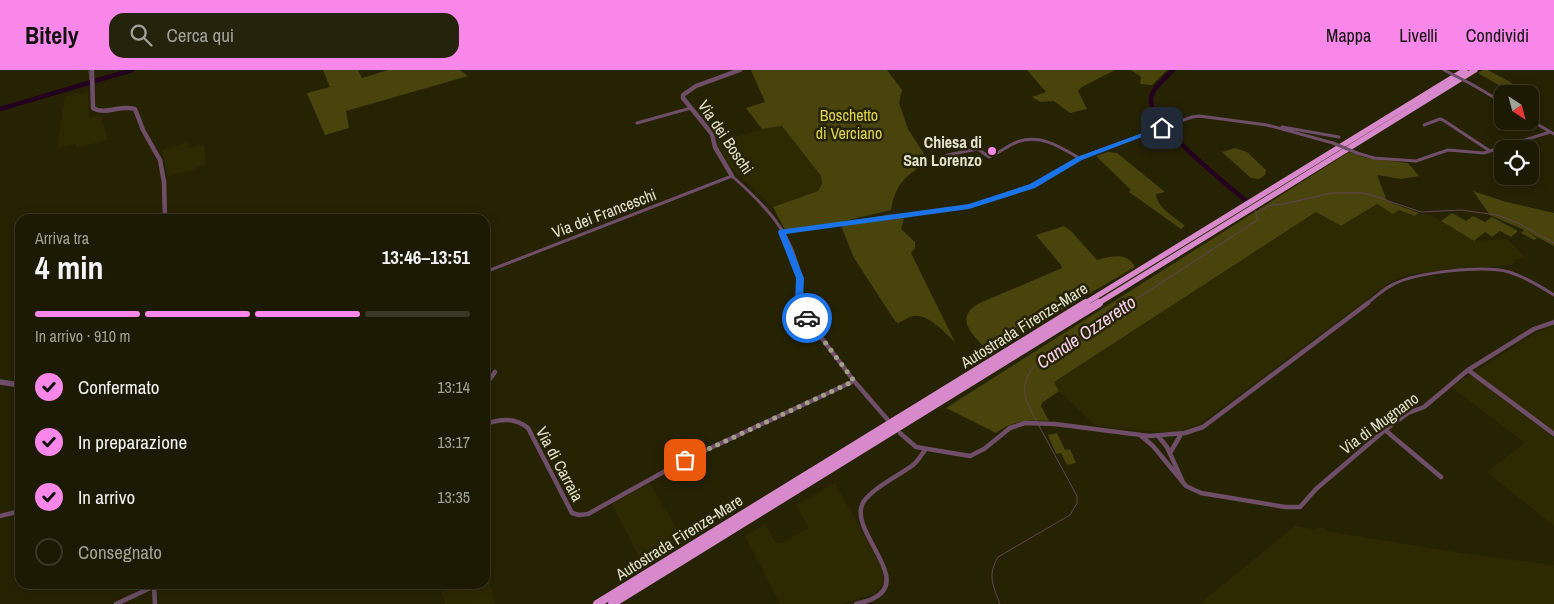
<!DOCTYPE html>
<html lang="it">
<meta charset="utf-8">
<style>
:root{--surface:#1c1a02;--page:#25230c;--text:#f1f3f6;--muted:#a0a199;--line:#3a3824;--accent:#f987e9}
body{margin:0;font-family:"Archivo Narrow",sans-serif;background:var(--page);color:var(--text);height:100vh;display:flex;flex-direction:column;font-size:19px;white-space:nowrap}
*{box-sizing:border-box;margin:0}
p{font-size:16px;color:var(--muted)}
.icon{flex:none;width:28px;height:28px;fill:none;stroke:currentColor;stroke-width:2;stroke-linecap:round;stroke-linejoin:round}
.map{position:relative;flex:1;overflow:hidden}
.drawer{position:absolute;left:15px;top:144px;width:475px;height:375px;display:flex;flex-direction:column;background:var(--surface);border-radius:15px;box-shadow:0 2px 12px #0003,0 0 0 1px var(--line)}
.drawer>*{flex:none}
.needle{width:32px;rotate:144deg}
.buttons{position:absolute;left:1494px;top:15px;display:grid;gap:10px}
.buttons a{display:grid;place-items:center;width:45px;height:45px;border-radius:10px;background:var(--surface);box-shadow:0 2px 12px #0003,0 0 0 1px var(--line);font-size:25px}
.pin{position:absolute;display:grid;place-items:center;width:42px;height:42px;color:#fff;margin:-21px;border-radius:10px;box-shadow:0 2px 8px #0006}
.courier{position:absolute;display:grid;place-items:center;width:50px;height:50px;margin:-25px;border:4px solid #1a73e8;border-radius:50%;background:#fff;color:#222;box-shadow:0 1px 6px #0007}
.headline em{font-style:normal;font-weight:700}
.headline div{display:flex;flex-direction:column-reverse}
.headline{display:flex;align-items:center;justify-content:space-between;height:85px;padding:0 20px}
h1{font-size:32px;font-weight:700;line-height:38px}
.bar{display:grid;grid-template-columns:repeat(4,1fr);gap:8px 5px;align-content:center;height:60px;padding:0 20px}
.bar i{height:6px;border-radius:4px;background:var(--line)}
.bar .active{background:var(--accent)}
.bar p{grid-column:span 4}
ol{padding:0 20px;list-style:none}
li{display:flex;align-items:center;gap:15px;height:55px}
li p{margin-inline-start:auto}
li .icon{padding:5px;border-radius:50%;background:var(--accent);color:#111;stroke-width:4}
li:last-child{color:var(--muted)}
li i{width:28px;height:28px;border:2px solid var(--line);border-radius:50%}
header{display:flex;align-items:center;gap:30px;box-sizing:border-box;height:70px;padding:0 25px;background:var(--accent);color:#111}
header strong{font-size:24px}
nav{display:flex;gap:28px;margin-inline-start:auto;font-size:18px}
.search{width:350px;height:45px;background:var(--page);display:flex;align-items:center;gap:12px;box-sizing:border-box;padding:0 18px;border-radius:15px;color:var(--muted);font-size:19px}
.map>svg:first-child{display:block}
.built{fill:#2d2900}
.green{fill:#48440b}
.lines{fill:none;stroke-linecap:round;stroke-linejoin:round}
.stream{stroke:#5e4555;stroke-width:1}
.canal{stroke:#240120;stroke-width:4.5}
.minor-far1{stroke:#6e4e69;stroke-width:3}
.minor{stroke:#6e4e69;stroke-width:4.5}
.tertiary-far1{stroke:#6e4e69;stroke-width:4.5}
.tertiary{stroke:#6e4e69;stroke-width:5.5}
.motorway-far1{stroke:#d789cb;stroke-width:5.5}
.motorway{stroke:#d789cb;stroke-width:8}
.minor-bridge{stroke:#6e4e69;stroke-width:3}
.route{fill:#1a73e8}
.done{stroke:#a2a088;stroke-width:5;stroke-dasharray:0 9}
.poi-dot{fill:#f987e9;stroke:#262303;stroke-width:2}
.labels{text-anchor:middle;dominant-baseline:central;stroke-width:5;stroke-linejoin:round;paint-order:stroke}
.park-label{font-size:16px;fill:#e1d546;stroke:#262303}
.street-label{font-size:16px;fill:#e4e3d0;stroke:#262303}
.poi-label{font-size:16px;font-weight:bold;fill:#e4e3d0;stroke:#262303;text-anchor:end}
.water-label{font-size:18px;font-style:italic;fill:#fbd2f3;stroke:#262303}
</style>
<header>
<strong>Bitely</strong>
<div class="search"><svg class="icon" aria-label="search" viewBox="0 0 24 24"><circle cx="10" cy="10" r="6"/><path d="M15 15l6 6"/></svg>Cerca qui</div>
<nav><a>Mappa</a><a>Livelli</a><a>Condividi</a></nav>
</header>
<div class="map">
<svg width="1554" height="534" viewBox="0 0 1554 534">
<rect width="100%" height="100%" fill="#262303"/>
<path class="built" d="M80,22v2l8,-2 1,25 12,-2 7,25 -32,8v-4l-19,4 8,-52z
M782,56l39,50 1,8 -3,7 -46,16 -42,-39 -13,-21 -1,-7 26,-5 19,-6z
M187,72l1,6 16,-4 2,20 -14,6 -24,6 -6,-26z
M1377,134l15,9 7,-3 16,6 4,-3 11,2 44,26 34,-2 17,19 -11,1 1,4 -4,2 -83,7 -19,2 -17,7 -192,143 -15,6 -13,3 -76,-7 -37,-35 -6,-9 263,-170 25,14z
M1554,256v200l-67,-54 38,-29 -74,-56 85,-54z
M650,413l33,57 -40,25 -31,-61z
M835,413l49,88 -1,13 -9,10 -34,10h-60l-35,-68 20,-12 11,19h5l28,-15 -13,-23z
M1295,456l18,3 10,-2 3,4 147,24 81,10v39h-355z
M487,502l8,32h-50l-6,-20h46v-11z"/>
<path class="green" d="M323,0h35l4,8 26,-8h72l8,6 -122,35 3,17 -24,7 -18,-42 23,-6z
M751,0h136l15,20 -3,13 9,26 18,28c-4,10 -9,11 -17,18 -11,9 -16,21 -18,35l-51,12 -55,8 -12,-23 45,-16 4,-7 -1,-8 -39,-50 -20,3 -16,-21 19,-6z
M1027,0h88l-33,17 -4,4 9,18 -17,4 -16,-12 -14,1 -8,-5 14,-5z
M1131,0h36l-15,15 -12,-1 1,-7z
M1483,0h5l24,13 2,4 -10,1 -26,-15z
M1235,78l12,4 19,18 -1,5 -6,4 -8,-1 -29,-26z
M1108,82l9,1 48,39 -9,2c1,14 19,23 29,32l-4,3 -52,-37 2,-2 -35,-34z
M1349,82l17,6 42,5 11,13 -18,3 -24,-4 10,26 32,12 -4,3 -16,-6 -6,4 -16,-10 -36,22 -25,-14 -262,170 5,9 -17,12 -1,3 8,15c-20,-1 -36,-1 -53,12l-50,-25z
M1473,121l30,10 51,12v33l-28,-15 11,7 -3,2 -13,-7 3,-3 -34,-15z
M1452,143l14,8 7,-5 12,6 7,-5 26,14 -7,6 -11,-6 -8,6 -7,-5 -11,9 -33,-20z
M892,144l12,5 -3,10 14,13v6l-4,5 44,89c-10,-9 -27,-29 -42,-26 -5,1 -10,5 -15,7l-3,-2 -41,-63 -14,-35z
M1064,156l7,5 26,29c13,-3 30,-9 38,7l-146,85c-14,-15 -38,-34 -9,-49l82,-35 -1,-3 -25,-30z
M1057,363l8,17 5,-1 6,14 -9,2 -6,-12 -5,1 -8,-19z"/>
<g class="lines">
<path class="stream" d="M89,0l1,12
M123,0v2
M1256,143l15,-8 13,-1 47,-11h34l56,19 40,-2 36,5 21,8 36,20
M1037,352c-12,-23 -20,-34 -2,-57l221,-144 2,-2 -3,-8
M1000,534c-7,-19 -13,-28 -2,-47l72,-42 7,-12v-7l-38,-70"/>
<path class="canal" d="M1173,0c-7,8 -23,19 -22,31 1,24 74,82 94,99
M0,39l132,-39"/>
<path class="minor-far1" d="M1473,15l29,17
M1530,50l24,14
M637,53l54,-15
M1424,55l16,-6 3,1 47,31
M1282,57l57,10
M1357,83l17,5 42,3 32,-11 36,3 66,-21
M947,85l31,-6 11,8c11,-4 20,-13 31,-16 21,-7 42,7 59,17
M781,162l188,-25 64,-21 46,-28 113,-41 7,-1 68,9 66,18
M485,202l247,-96c34,30 61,57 69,105 1,8 -1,15 0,23
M1366,234c9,-6 18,-16 28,-20 24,-12 90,-19 115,-12 16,5 31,14 45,23"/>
<path class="minor" d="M800,233l2,9 52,69 33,38
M1468,300l86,64
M485,316l10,-14
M485,354c16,-5 29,-7 43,4l44,85 7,2 9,-1 97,-54 169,-79
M1385,360l56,47
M900,363l16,14 54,9 14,-7 26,-21 15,-5 30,1 94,12 36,-3 18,-6 165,-124
M1140,365l13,11 33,40 15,7 84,14h15l16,-18 69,-59 23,-17 16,-6 44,-37 66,-41 20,-7
M1159,367l8,10 15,33
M1170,383l10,-17
M0,446l20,-5
M154,517l1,17
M116,534l43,-20
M856,534c6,-2 13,-3 18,-6 38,-19 -23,-65 -12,-93 5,-14 38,-30 51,-40 5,-4 8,-10 12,-15"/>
<path class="tertiary-far1" d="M92,0l1,38c12,8 28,-4 42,1l8,21 17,30 4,22 1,37
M732,106l-17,-29 -3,-13 -29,-36v-3l13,-9 44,-16"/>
<path class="tertiary" d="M0,312l20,3"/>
<path class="motorway-far1" d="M1084,234l381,-234
M1097,234l378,-234"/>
<path class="motorway" d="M597,534l489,-301
M612,534l487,-301"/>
<path class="minor-bridge" d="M1444,0l29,15
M1333,73l24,10"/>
</g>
<path class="route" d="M1159,57l6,1 -83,32 -47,28 -66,21 -183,25 18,44 -1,25 8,15 -4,3 -3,-1 -9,-17 1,-25 -18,-46 1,-2 190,-26 61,-20 47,-27z"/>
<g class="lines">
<path class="done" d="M685,390l169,-79 -47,-63"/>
</g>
<circle class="poi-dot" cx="992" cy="81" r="5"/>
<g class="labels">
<g class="park-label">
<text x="849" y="45">Boschetto<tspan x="849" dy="18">di Verciano</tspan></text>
</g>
<g class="street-label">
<text transform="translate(726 67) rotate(56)">Via dei Boschi</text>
<text transform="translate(604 143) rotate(-21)">Via dei Franceschi</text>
<text transform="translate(1024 255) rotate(-32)">Autostrada Firenze-Mare</text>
<text transform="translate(1379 353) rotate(-36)">Via di Mugnano</text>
<text transform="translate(560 394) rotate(62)">Via di Carraia</text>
<text transform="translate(679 467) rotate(-32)">Autostrada Firenze-Mare</text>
</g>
<g class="poi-label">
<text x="982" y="72">Chiesa di<tspan x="982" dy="18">San Lorenzo</tspan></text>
</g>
<g class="water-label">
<text transform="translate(1086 262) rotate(-34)">Canale Ozzeretto</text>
</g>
</g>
</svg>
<div class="buttons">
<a><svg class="needle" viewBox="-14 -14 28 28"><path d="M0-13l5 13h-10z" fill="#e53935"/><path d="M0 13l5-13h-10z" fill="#a0a199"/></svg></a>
<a><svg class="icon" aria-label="locate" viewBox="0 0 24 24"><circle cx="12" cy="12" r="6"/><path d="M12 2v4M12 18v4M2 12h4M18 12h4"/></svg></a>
</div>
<div class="pin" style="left:685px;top:390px;background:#ea580c"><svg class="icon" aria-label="bag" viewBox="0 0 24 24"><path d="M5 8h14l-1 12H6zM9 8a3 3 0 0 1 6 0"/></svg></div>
<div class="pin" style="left:1162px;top:58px;background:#1f2937"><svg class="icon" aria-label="home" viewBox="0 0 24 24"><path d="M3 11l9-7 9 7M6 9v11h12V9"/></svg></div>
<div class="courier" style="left:807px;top:248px"><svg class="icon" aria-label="car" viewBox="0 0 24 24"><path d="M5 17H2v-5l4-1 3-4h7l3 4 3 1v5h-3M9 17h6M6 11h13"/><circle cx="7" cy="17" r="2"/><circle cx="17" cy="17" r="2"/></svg></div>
<section class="drawer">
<div class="headline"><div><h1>4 min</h1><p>Arriva tra</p></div><em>13:46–13:51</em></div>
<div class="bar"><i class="active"></i><i class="active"></i><i class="active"></i><i></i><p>In arrivo · 910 m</p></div>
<ol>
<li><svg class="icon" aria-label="check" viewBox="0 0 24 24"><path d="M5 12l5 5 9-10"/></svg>Confermato<p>13:14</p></li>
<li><svg class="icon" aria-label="check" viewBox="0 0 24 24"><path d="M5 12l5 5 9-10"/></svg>In preparazione<p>13:17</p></li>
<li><svg class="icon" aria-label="check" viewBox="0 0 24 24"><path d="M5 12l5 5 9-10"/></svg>In arrivo<p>13:35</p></li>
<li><i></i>Consegnato</li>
</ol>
</section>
</div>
